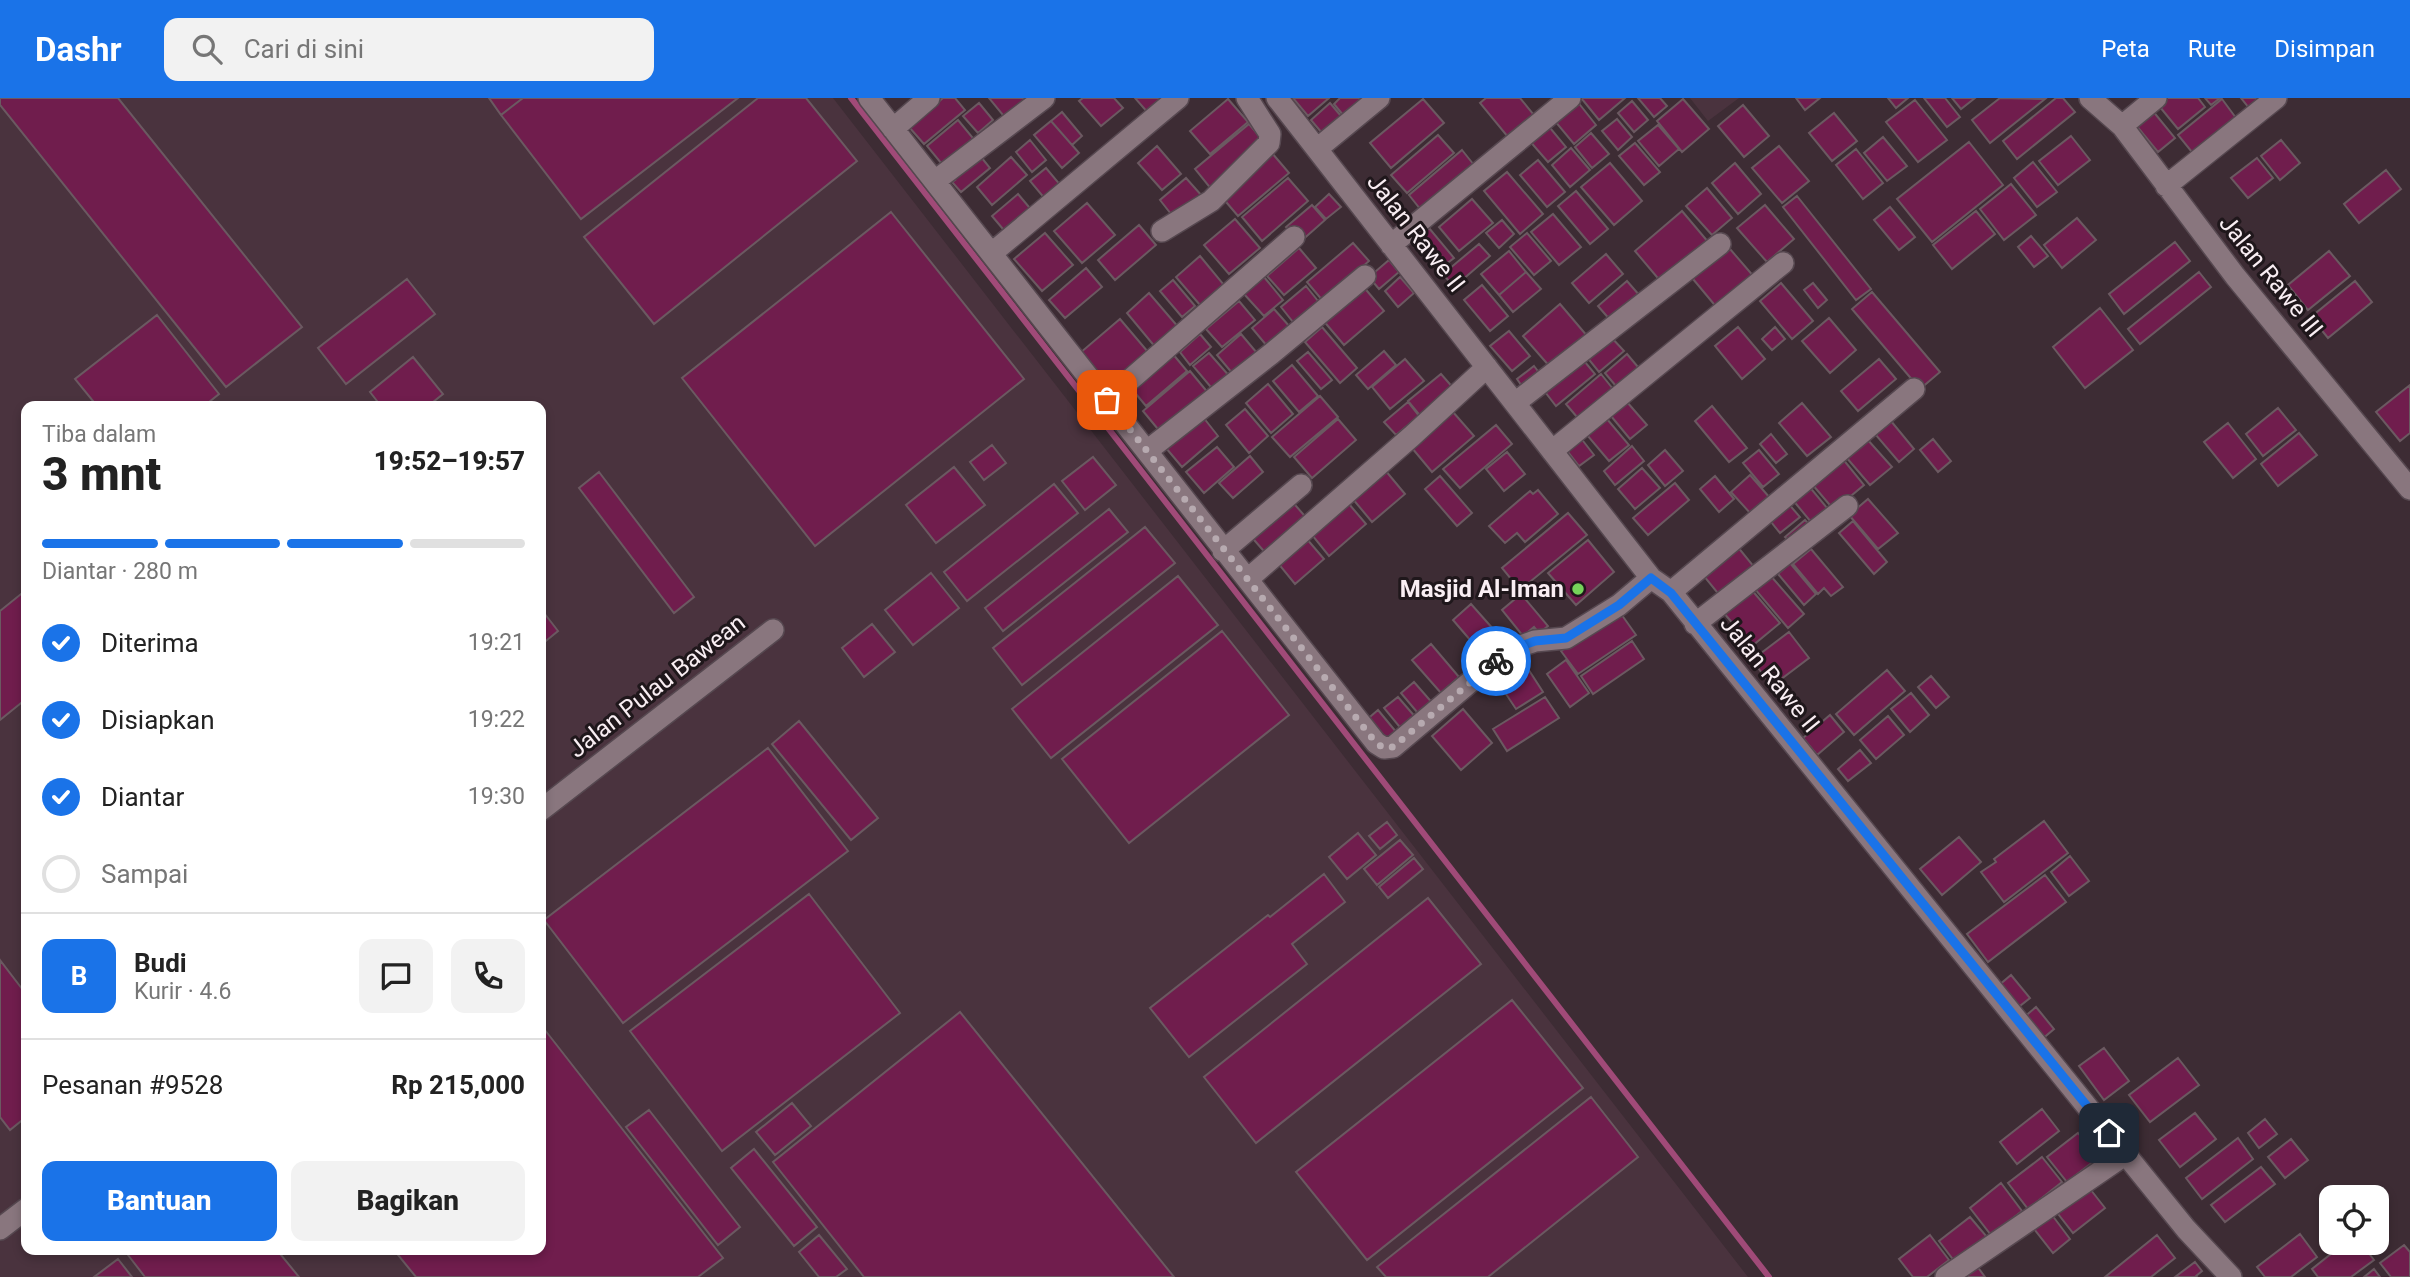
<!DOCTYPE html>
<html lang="id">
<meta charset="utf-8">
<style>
:root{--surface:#fff;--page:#f2f2f2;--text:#222;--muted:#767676;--line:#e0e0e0;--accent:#1a73e8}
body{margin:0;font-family:Roboto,sans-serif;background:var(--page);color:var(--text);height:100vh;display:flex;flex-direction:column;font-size:26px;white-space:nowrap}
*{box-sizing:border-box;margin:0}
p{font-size:23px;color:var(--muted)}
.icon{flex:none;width:38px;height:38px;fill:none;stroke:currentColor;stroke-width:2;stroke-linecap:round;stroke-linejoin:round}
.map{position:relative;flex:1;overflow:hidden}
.panel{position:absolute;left:21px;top:303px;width:525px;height:854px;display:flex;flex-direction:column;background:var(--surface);border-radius:14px;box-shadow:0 4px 10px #0003}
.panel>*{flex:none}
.fabs{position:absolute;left:2319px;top:1087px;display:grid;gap:14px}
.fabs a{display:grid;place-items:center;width:70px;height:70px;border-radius:14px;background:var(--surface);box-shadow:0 4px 10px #0003;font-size:35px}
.pin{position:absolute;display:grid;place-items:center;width:60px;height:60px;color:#fff;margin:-30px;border-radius:14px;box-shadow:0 4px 10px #0006}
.courier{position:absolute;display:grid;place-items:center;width:70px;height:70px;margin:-35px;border:5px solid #1a73e8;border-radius:50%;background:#fff;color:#222;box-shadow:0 2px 9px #0007}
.summary em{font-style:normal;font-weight:800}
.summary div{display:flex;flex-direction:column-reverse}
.summary{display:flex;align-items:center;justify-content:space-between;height:119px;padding:0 21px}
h1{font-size:46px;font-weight:800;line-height:52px}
.bar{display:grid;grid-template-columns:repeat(4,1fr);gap:10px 7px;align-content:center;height:84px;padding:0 21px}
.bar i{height:9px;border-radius:5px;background:var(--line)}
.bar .current{background:var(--accent)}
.bar p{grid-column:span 4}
.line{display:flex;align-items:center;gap:18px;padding:0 21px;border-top:2px solid var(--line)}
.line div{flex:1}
.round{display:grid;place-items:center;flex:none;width:74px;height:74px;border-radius:14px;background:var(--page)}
ol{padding:0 21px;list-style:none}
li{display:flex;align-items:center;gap:21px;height:77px}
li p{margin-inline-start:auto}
li .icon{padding:7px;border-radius:50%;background:var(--accent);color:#fff;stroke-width:4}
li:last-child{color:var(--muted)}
li i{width:38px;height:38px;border:4px solid var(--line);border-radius:50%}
.button{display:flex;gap:14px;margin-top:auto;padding:14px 21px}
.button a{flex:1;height:80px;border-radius:14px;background:var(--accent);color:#fff;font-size:28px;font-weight:800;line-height:80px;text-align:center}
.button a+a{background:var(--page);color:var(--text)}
header{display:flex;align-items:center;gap:42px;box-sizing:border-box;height:98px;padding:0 35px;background:var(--accent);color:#fff}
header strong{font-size:33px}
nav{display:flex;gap:38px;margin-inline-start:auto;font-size:24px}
.search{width:490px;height:63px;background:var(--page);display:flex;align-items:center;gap:18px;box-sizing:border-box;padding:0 24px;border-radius:14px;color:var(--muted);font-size:26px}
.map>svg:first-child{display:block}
.built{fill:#4a333e;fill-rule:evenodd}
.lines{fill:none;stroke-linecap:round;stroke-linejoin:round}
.stream{stroke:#a04a78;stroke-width:6}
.building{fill:#701d4d;stroke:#6b5961;stroke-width:2}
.minor-casing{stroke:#564850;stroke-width:24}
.minor{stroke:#89767e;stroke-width:21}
.done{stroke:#b7aab0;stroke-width:7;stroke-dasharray:0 12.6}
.route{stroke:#1a73e8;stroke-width:9}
.poi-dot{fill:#76d25a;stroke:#1f171b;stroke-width:2.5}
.labels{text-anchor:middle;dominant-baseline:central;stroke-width:6;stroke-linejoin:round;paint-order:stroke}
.street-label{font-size:24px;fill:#f9eef3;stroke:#1f171b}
.poi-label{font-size:24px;font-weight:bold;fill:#f9eef3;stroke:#1f171b;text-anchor:end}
</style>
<header>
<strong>Dashr</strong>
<div class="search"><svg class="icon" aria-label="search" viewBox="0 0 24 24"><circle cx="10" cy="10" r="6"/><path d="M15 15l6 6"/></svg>Cari di sini</div>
<nav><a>Peta</a><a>Rute</a><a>Disimpan</a></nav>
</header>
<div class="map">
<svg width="2410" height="1179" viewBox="0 0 2410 1179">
<rect width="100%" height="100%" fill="#3d2c34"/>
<path class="built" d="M0,0h833l915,1179h-1748zM26,308h515v844h-515z
M1690,0h49l-31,23z"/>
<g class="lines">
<path class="stream" d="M851,0l918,1179"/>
</g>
<path class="building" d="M0,0h118l184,229 -76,60 -226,-282z
M489,0h34l-22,17z
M523,0h215l-157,121 -80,-104z
M758,0h48l51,63 -203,163 -70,-87z
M943,0h12l10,12 -41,34 -15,-17z
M989,0h38l-20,22z
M1083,0h31l9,10 -22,18 -22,-25z
M1135,0h32l-18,16z
M1293,0h36l-21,18z
M1340,0h35l-27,23 -14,-17z
M1486,0h34l14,17 -26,22 -28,-34z
M1583,0h42l-26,22 -17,-21z
M1638,0h22l7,8 -13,11z
M1796,0h24l-15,12z
M1888,0h20l-12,10z
M1924,0h21l15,19 -13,10z
M1952,0h23l-14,11z
M2000,0l45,1 -55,44 -18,-23z
M2056,0h7l12,14 -58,47 -14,-18z
M2158,0h40l7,9 -27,22 -23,-28z
M2205,0h15l-9,7z
M2241,0h27l-15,15z
M1228,1l20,23 -38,32 -20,-23z
M1423,1l21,24 -53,45 -21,-25z
M1683,1l26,30 -27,23 -25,-31z
M2222,1l17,23 -43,35 -18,-22z
M1915,2l32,40 -29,22 -32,-40z
M1577,3l19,24 -22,19 -20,-24z
M1632,3l16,19 -14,12 -16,-19z
M979,5l14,17 -15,13 -15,-17z
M1330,5l16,19 -19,17 -16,-19z
M1743,7l26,31 -25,21 -26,-31z
M2152,12l23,28 -17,14 -23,-28z
M1062,14l20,24 -10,9 -21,-24z
M1834,15l23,28 -25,20 -23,-28z
M1617,21l15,18 -14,13 -16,-19z
M958,22l19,23 -31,26 -19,-23z
M1051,23l28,32 -17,15 -28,-33z
M1546,25l20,24 -18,15 -20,-23z
M1249,26l17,20 -54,46 -17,-21z
M1658,27l21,24 -20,17 -21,-25z
M1591,35l18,21 -17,14 -17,-21z
M1438,37l16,18 -47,40 -16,-18z
M2071,38l19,24 -32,25 -19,-24z
M1883,39l24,29 -20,15 -23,-28z
M1030,42l16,20 -14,12 -16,-20z
M2281,42l19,23 -20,17 -19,-24z
M1969,44l34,43 -71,57 -35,-43z
M1635,45l25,29 -16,13 -25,-29z
M1157,48l24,28 -19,16 -24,-27z
M1779,48l30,35 -27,22 -30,-35z
M1571,50l19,22 -20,17 -18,-22z
M1856,51l27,34 -20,16 -27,-34z
M1462,52l16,20 -53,45 -16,-20z
M977,54l13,16 -29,24 -9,-10 3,-2 -5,-6z
M1272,55l17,20 -51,43 -17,-20z
M1011,59l16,18 -35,30 -15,-18z
M2257,60l16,20 -25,20 -17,-20z
M1538,62l27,32 -18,15 -27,-32z
M2033,64l24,30 -20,15 -23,-29z
M1610,65l32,38 -28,24 -33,-38z
M1735,65l26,31 -23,20 -26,-31z
M1046,70l16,19 -16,13 -16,-19z
M2386,72l15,19 -42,34 -15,-19z
M1507,74l36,42 -23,20 -36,-43z
M1186,80l16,18 -27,23 -15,-19z
M1288,80l20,23 -46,40 -20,-24z
M2011,86l25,31 -32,25 -24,-31z
M1707,90l25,30 -20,17 -26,-29z
M1576,93l32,38 -18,15 -32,-38z
M1018,96l16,19 -26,22 -16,-19z
M1329,96l12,13 -15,12 -11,-12z
M1797,98l74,93 -15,11 -73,-93z
M1472,101l21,24 -34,28 -20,-24z
M1087,105l28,32 -33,28 -28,-32z
M1312,107l13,15 -25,22 -14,-15z
M1765,107l29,34 -27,23 -30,-34z
M1890,109l25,30 -16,13 -25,-30z
M1682,113l27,32 -47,40 -27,-32z
M1976,113l19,23 -43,35 -19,-24z
M891,114l133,167 -209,167 -133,-168z
M1553,116l28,33 -22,18 -28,-33z
M2077,120l19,22 -34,28 -18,-23z
M1235,121l25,29 -31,26 -25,-29z
M1502,122l12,14 -15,14 -13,-15z
M1139,127l17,20 -41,35 -17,-20z
M1429,130l25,30 -16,12 -24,-29z
M1045,135l28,32 -31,26 -28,-32z
M1527,135l24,28 -17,14 -24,-28z
M2031,138l17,20 -14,11 -16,-20z
M1724,144l31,36 -37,31 -30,-36z
M2175,144l15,19 -66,53 -15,-20z
M1353,145l16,18 -46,40 -16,-19z
M1479,146l11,12 -36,31 -11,-13z
M1299,150l17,20 -32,27 -17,-19z
M1509,153l17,21 -27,23 -18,-21z
M2329,153l21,25 -42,34 -20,-25z
M1606,156l17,20 -34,29 -17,-20z
M1200,158l24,29 -24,20 -24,-28z
M1389,162l10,12 -20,17 -10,-12z
M1086,170l16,19 -37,31 -16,-18z
M1526,174l15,17 -28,23 -14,-17z
M2199,174l12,15 -71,57 -12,-15z
M1264,179l19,23 -19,16 -20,-22z
M1400,179l14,16 -16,14 -13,-16z
M407,181l28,35 -89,70 -28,-36z
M1173,182l22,26 -13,11 -22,-26z
M1627,183l13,15 -29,25 -13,-15z
M2355,183l17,21 -44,36 -17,-21z
M1781,185l32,38 -21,18 -32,-38z
M1813,185l14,17 -9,8 -14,-18z
M1362,187l22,26 -40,34 -22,-26z
M1482,187l26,31 -18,15 -26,-31z
M1306,188l16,20 -25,21 -16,-20z
M1872,194l68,80 -20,17 -68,-80z
M1149,195l30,35 -23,20 -29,-35z
M1239,203l16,19 -33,27 -16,-18z
M1560,206l28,33 -37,31 -28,-32z
M2100,210l33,42 -48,38 -32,-41z
M1274,211l16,18 -23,19 -15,-18z
M157,217l62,79 -15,12h-107l-22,-27z
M1829,220l27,32 -26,23 -28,-32z
M1120,221l28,33 -40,34 -28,-33z
M1322,229l35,41 -17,15 -35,-41z
M1738,229l27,32 -23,20 -27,-33z
M1775,229l10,12 -13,11 -10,-11z
M1509,233l21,25 -18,15 -22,-25z
M1200,236l11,13 -21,18 -10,-13z
M1241,236l21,25 -24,21 -21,-25z
M1610,238l14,15 -25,21 -13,-16z
M1384,253l12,14 -28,24 -12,-14z
M1308,254l24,28 -11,9 -24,-28z
M1172,255l15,18 -41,35 -15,-18z
M1209,255l22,25 -16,14 -22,-26z
M1627,256l16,19 -22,19 -16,-19z
M1580,258l15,18 -39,32 -14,-18z
M413,259l30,37 -15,12h-47l-11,-14z
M1405,261l19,22 -34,28 -18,-22z
M1879,261l17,20 -38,32 -17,-20z
M1292,267l26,31 -19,16 -26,-31z
M1534,268l10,13 -18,13 -9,-13z
M1190,273l19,23 -47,40 -19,-23z
M1441,276l14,16 -33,28 -14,-17z
M1601,276l16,20 -35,29 -16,-19z
M1268,286l25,30 -22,19 -25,-30z
M2410,287v48l-10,8 -24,-29z
M1320,298l18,21 -48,40 -18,-20z
M1408,304l11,14 -23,19 -12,-13z
M1627,304l20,23 -17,14 -19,-23z
M1802,305l29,34 -24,19 -28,-33z
M1712,308l35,42 -18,14 -34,-41z
M2278,310l18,22 -33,26 -17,-22z
M1245,311l23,27 -19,17 -23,-28z
M1453,314l21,24 -42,36 -20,-24z
M1203,319l15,19 -36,31 -16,-19z
M1338,321l18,21 -44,38 -18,-21z
M1607,321l22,26 -20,16 -22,-26z
M1891,323l23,28 -15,13 -24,-28z
M2228,325l28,36 -23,19 -29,-36z
M1496,327l16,19 -52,44 -17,-19z
M2299,335l18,22 -39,31 -17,-22z
M1771,336l16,20 -11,9 -16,-19z
M1580,339l14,18 -15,11 -14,-18z
M1867,341l25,28 -22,18 -24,-28z
M1933,341l18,22 -13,11 -18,-22z
M992,347l14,18 -22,17 -14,-18z
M1632,348l12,15 -29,24 -11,-14z
M1217,349l17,20 -30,26 -18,-21z
M1665,352l18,21 -18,15 -17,-21z
M1759,352l20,24 -16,13 -20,-24z
M1507,354l18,22 -21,17 -18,-22z
M1250,358l13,16 -30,26 -14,-15z
M1093,359l23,28 -31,25 -23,-29z
M1842,360l22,27 -30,25 -22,-26z
M954,369l31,38 -49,38 -30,-38z
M1642,370l18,20 -25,21 -17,-20z
M1385,372l20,24 -33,28 -20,-24z
M599,374l95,125 -20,16 -95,-125z
M1750,377l20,23 -19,16 -20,-22z
M1440,378l32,37 -15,13 -32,-37z
M1715,378l19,23 -15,13 -19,-23z
M1675,385l14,17 -41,35 -15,-17z
M1054,386l24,29 -111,88 -23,-29z
M1808,387l24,29 -16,14 -24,-29z
M1538,392l20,24 -33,28 -8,-9 -12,10 -16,-17 41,-35 3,3z
M1289,400l21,24 -41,35 -21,-24z
M1868,401l30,34 -20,16 -29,-34z
M1786,403l14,16 -20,16 -13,-16z
M1349,406l17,20 -37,32 -17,-21z
M1109,411l19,23 -125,99 -18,-23z
M1568,415l19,22 -67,55 -18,-22z
M1805,422l8,9 -20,16 -8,-8z
M1853,423l34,41 -13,12 -35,-41z
M1145,429l30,36 -153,122 -29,-37z
M1306,440l18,21 -29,25 -18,-22z
M1588,442l26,32 -38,33 -28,-32z
M1737,448l18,22 -34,29 -18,-22z
M1811,451l32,38 -12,9 -7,-8 -6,6 -25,-30z
M1790,465l26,31 -12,11 -26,-31z
M931,475l28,35 -46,37 -28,-35z
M1770,477l34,39 -16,14 -34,-40z
M1178,478l40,49 -167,133 -39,-49z
M1750,490l30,35 -28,23 -29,-34z
M26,492v109l-26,21v-109z
M1521,496l27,32 -9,7 -5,-6 -11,9 -21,-26z
M1471,506l31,35 -19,16 -30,-35z
M541,511l17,22 -17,14z
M1619,513l17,24 -58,39 -17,-23z
M872,526l23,28 -31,25 -22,-29z
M1222,533l67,84 -160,128 -67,-84z
M1789,534l20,26 -37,28 -20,-26z
M1632,543l12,18 -51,35 -12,-18z
M1431,546l28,33 -18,16 -29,-33z
M1566,562l23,33 -19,14 -23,-33z
M1523,563l20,31 -27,17 -20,-30z
M1887,572l18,21 -51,44 -18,-21z
M1931,578l18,21 -13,11 -18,-21z
M1414,584l21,24 -13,12 -21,-25z
M1911,595l18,22 -19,17 -19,-23z
M1398,599l19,22 -14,12 -19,-23z
M1545,599l14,21 -52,33 -14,-22z
M1463,611l29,34 -31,27 -29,-34z
M1378,612l19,23 -14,12 -19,-23z
M1830,617l14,17 -27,23 -14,-17z
M1888,618l16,19 -28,24 -16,-19z
M799,623l79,97 -27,22 -79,-96z
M768,650l80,103 -225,172 -79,-103z
M1860,652l11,13 -23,18 -10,-12z
M2044,723l24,32 -64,49 -23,-30 15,-10 -2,-3z
M1387,724l10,13 -17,14 -11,-13z
M1358,735l18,22 -29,24 -18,-22z
M1959,739l22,25 -39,33 -22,-26z
M1400,742l13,15 -36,30 -13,-16z
M2070,758l19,25 -20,15 -18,-24z
M1414,760l9,11 -35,29 -9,-11z
M1324,776l21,28 -53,42 15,20 -118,93 -39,-49 118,-93 2,2z
M2045,777l21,27 -78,60 -21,-28z
M809,796l91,119 -178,138 -92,-120z
M1428,800l53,66 -225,179 -52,-66z
M0,862l26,34v123l-16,13 -10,-13z
M2011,877l19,23 -14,11 -18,-23z
M1512,902l71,88 -216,172 -71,-88z
M2036,909l18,22 -13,11 -18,-22z
M960,914l214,265h-310l-91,-115z
M541,927l182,233 -25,19h-282l-22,-27h147z
M2104,950l25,33 -25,19 -25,-34z
M2178,960l21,27 -49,37 -21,-27z
M1591,999l47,60 -150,120h-102l-9,-10z
M792,1005l19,23 -36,29 -19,-23z
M2042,1011l17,22 -42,33 -17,-22z
M649,1012l91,117 -22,18 -92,-118z
M2195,1015l21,26 -36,28 -21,-27z
M2265,1021l12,15 -18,14 -11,-15z
M2078,1035l20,25 -31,24 -20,-25z
M2238,1040l15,21 -51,40 -16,-21z
M2291,1041l17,21 -23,18 -17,-21z
M754,1051l63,78 -23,19 -63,-78z
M2042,1059l20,25 -34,27 -20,-26z
M2261,1069l14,17 -50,38 -14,-17z
M2001,1085l21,28 -31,24 -21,-27z
M2087,1087l18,23 -32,25 -18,-23z
M2049,1113l21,28 -17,14 -22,-28z
M1970,1119l17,20 -32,25 -16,-21z
M2300,1136l17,23 -26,20h-26l-8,-10z
M819,1137l28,34 -11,8h-17l-20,-25z
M1930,1137l19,25 -22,17h-14l-14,-18z
M2157,1137l18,23 -24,19h-46z
M2346,1144h14l14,18 -23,17h-33l-6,-8z
M2404,1147l6,7v25h-19l-11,-14z
M134,1152h143l22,27h-154l-17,-22z
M118,1161l14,18h-38z
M1974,1164l11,15h-31z
M2195,1164l7,9 -6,5 1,1h-22z
M2374,1171l6,8h-16z"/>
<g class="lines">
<g class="minor-casing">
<path id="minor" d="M869,0l507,645 8,5 9,-1 114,-96 28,-10 31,-3 53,-33 32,-27
M1277,0l374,480 20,14 515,637 45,48
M2090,0l32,28 113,150 175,213
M2122,28l34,-28
M893,31l36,-31
M1317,51l62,-51
M935,83l109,-83
M2166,88l110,-88
M1162,133l49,-30 58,-58 1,-9 -23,-36
M1391,147l179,-147
M992,155l186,-155
M1107,302l187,-163
M1515,305l205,-159
M1147,353l124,-97 94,-78
M1552,353l231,-188
M1223,453l78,-66
M1248,481l164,-143 75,-69
M1671,494l243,-203
M1695,526l152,-118
M541,712l232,-180
M0,1131l26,-20
M1946,1179l180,-123"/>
</g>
<use href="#minor" class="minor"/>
</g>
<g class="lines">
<path class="done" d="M1107,302l269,343 8,5 9,-1 103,-86"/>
<path class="route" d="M1496,563l11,-10 28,-10 31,-3 53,-33 32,-27 20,15 438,540"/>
</g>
<circle class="poi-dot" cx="1578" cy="491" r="7"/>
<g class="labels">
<g class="street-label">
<text transform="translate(1416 135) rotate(52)">Jalan Rawe II</text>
<text transform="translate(2271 178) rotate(51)">Jalan Rawe III</text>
<text transform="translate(1770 576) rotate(51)">Jalan Rawe II</text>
<text transform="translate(657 588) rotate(-38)">Jalan Pulau Bawean</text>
</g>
<g class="poi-label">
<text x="1564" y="491">Masjid Al-Iman</text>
</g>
</g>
</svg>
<div class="fabs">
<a><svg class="icon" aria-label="locate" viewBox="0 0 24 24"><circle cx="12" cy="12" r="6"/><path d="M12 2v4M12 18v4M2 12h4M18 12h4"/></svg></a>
</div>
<div class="pin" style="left:1107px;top:302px;background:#ea580c"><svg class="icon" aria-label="bag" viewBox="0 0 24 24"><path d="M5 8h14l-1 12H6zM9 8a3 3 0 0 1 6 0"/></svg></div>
<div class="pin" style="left:2109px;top:1035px;background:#1f2937"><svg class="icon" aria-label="home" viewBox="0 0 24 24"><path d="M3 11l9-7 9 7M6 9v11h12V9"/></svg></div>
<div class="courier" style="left:1496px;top:563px"><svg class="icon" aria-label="bike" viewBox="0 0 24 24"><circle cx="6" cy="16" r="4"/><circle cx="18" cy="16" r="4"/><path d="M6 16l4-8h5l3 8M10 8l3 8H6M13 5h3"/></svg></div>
<section class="panel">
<div class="summary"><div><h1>3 mnt</h1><p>Tiba dalam</p></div><em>19:52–19:57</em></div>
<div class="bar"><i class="current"></i><i class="current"></i><i class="current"></i><i></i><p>Diantar · 280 m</p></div>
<ol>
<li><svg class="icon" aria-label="check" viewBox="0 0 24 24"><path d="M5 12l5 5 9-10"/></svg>Diterima<p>19:21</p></li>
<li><svg class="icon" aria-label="check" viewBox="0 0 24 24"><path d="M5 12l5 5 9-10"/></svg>Disiapkan<p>19:22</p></li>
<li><svg class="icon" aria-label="check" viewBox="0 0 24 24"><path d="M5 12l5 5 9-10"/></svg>Diantar<p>19:30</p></li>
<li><i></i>Sampai</li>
</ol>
<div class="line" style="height:126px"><b class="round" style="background:var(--accent);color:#fff">B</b><div><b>Budi</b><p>Kurir · 4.6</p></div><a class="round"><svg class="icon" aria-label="chat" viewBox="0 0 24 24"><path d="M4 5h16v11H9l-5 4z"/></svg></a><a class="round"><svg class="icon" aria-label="phone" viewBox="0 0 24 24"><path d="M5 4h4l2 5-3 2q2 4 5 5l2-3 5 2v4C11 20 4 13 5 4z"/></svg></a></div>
<div class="line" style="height:91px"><div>Pesanan #9528</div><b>Rp 215,000</b></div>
<div class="button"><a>Bantuan</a><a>Bagikan</a></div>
</section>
</div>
